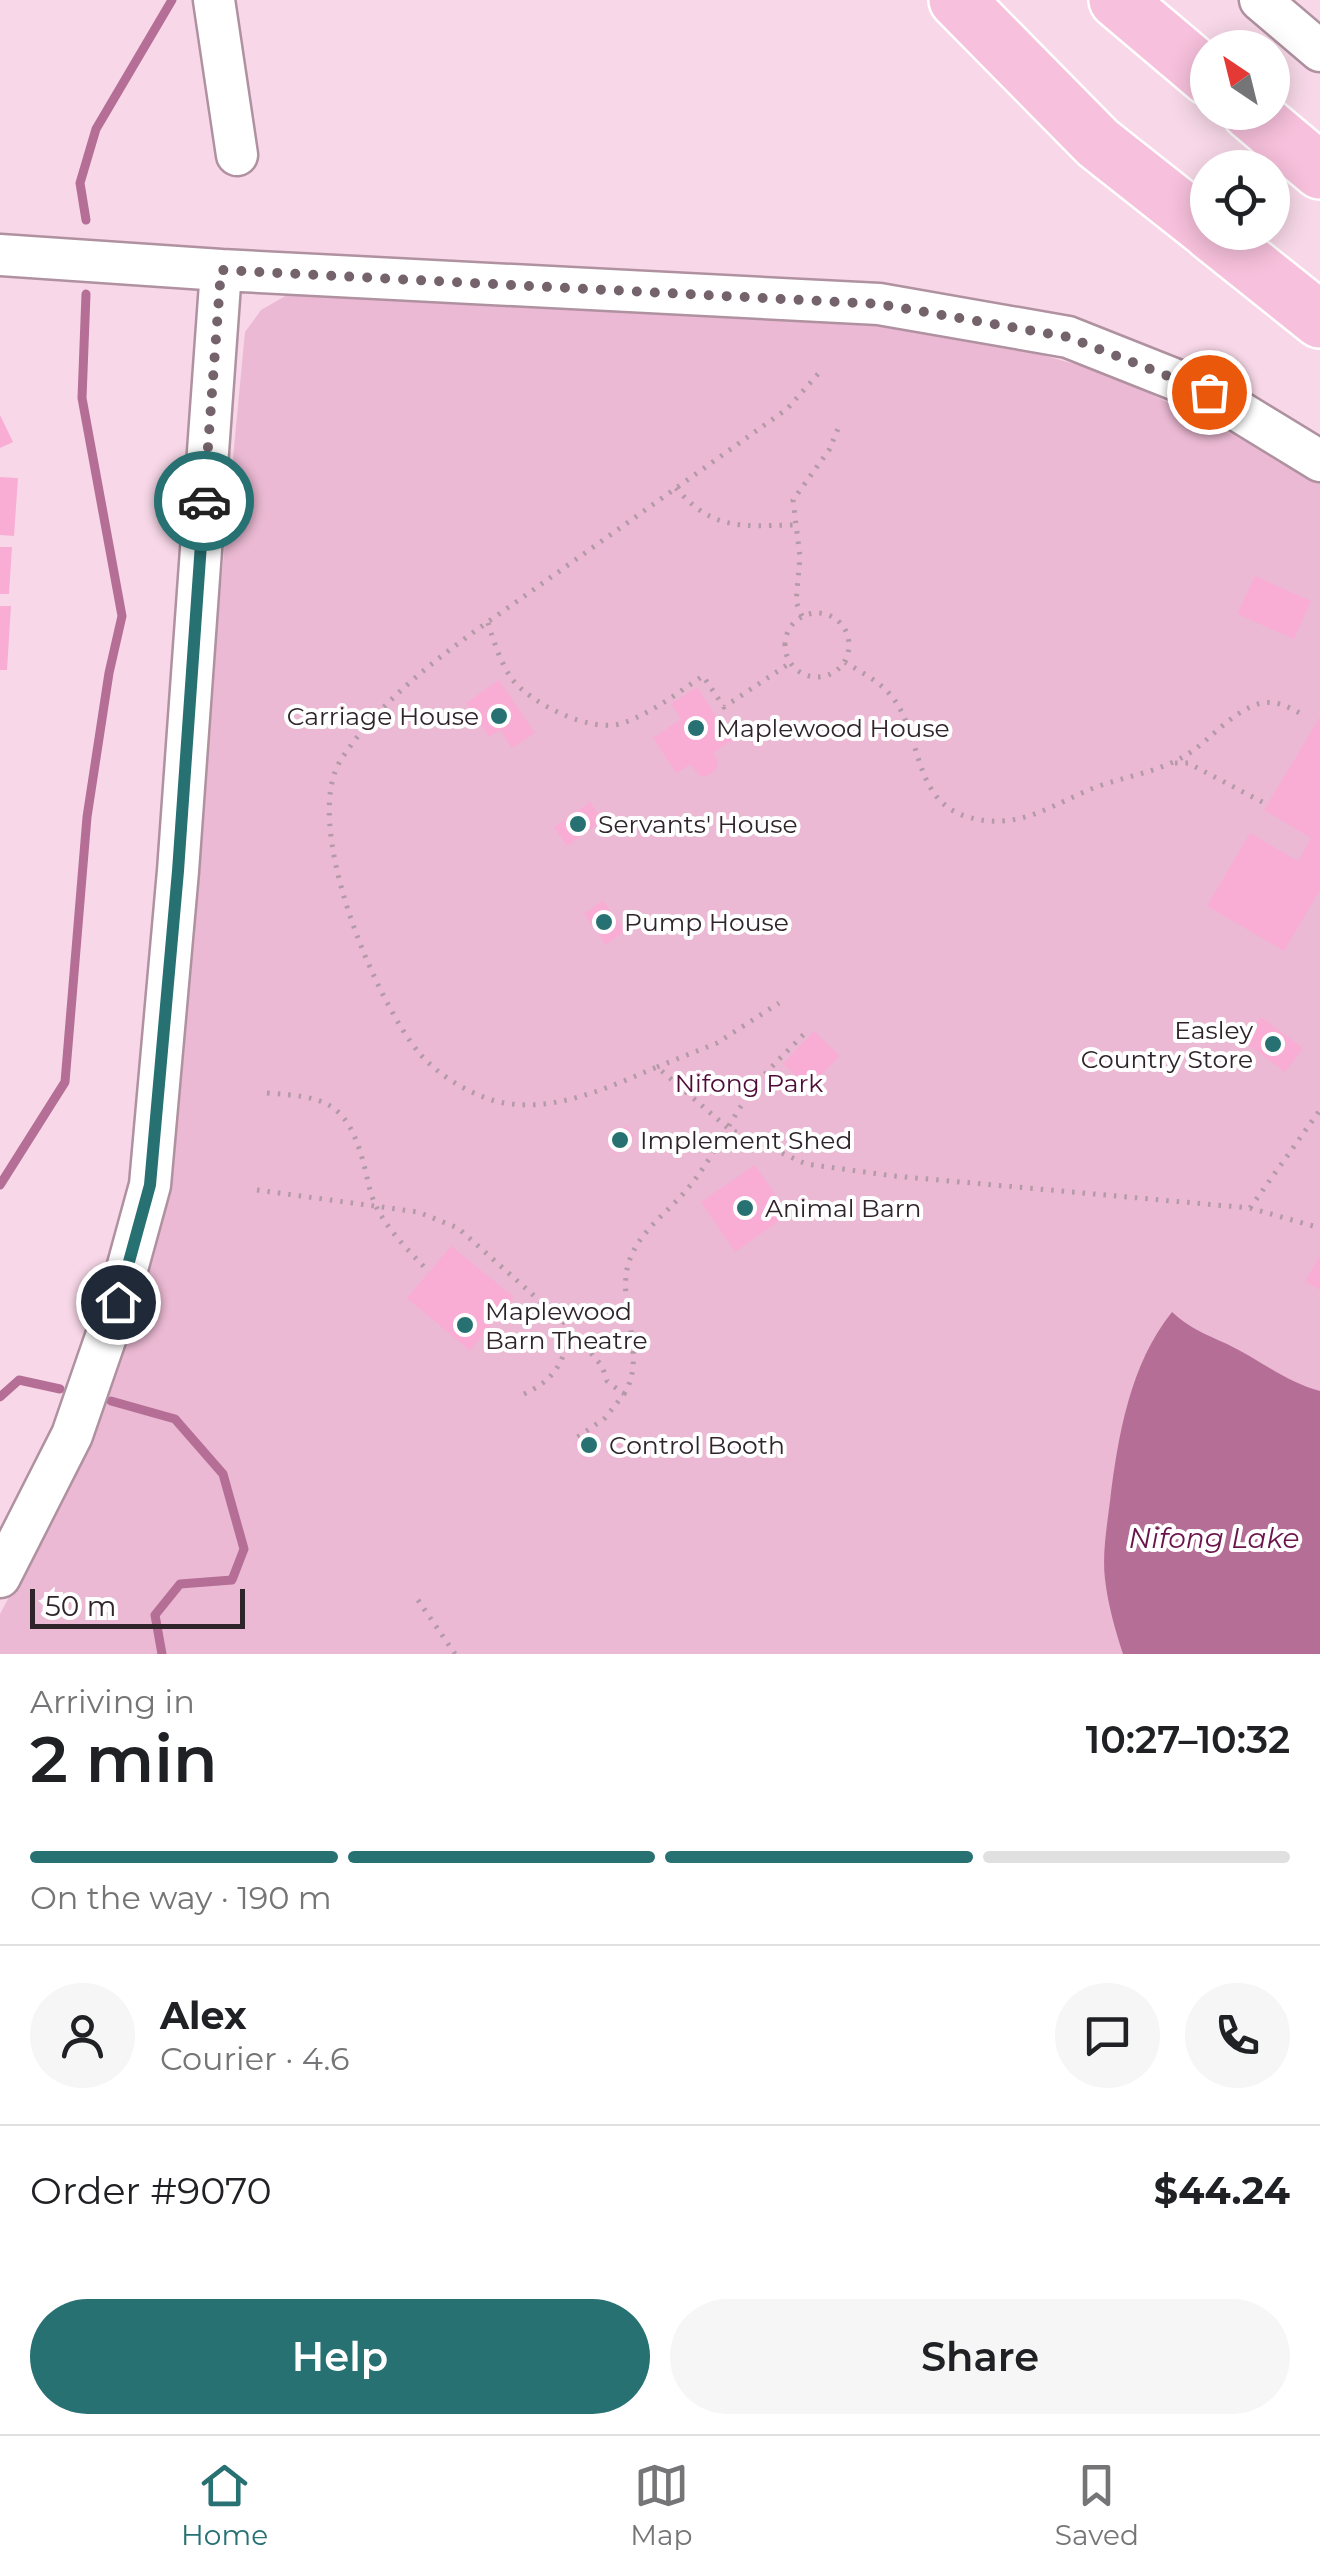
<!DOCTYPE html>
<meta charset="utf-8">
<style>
:root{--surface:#fff;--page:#f6f6f6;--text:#202124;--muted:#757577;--line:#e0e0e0;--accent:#277172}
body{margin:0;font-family:Montserrat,sans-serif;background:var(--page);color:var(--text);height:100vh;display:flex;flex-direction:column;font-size:38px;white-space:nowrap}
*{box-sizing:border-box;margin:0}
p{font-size:32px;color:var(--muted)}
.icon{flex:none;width:55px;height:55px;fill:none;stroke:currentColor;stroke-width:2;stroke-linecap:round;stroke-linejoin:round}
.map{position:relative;height:1654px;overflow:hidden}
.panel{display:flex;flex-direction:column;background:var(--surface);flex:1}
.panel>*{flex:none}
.needle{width:65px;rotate:325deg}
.tools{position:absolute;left:1190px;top:30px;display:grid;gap:20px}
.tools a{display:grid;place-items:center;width:100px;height:100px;border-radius:50%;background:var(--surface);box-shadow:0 5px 25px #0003;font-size:50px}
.scale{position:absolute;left:30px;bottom:25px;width:215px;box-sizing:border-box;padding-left:10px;border:5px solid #2f242a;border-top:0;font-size:28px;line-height:35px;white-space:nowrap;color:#2f242a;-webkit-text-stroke:8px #fff;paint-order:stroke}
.pin{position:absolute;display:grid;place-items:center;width:85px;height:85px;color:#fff;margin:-42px;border:5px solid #fff;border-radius:50%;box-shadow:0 2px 10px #0007}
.courier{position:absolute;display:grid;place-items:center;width:100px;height:100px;margin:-50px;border:8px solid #277172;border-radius:50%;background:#fff;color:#222;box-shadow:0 2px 12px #0007}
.headline em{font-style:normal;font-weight:600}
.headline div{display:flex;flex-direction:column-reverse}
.headline{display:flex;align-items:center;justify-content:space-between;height:170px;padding:0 30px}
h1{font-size:65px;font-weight:600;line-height:75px}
.bar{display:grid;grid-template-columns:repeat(4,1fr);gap:15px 10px;align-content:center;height:120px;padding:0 30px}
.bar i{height:12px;border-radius:8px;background:var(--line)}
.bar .current{background:var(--accent)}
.bar p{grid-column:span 4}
.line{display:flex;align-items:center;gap:25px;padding:0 30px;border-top:2px solid var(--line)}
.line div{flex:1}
.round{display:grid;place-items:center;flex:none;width:105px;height:105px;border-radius:52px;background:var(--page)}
.cta{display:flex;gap:20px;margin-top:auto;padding:20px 30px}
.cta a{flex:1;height:115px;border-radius:60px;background:var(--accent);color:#fff;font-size:40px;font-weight:600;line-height:115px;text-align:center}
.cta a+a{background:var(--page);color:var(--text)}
.tabs{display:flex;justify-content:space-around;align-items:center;height:140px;border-top:2px solid var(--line);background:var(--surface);font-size:28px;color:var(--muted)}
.tabs a{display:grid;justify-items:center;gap:5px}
.tabs .current{color:var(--accent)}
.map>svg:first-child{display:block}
.green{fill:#ebb9d3}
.water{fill:#b56e95}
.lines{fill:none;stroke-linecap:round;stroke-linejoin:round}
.stream{stroke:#b56e95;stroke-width:9}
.building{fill:#f9add5}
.minor-casing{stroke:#af91a0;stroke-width:45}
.highway-casing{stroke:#fff;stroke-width:60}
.path{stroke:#b39aa7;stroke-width:5;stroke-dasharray:2.5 8;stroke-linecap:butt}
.minor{stroke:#fff;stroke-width:40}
.highway{stroke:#f7c0dc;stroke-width:55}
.done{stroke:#75636c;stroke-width:10;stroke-dasharray:0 18}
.route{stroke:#277172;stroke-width:12}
.poi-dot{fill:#277172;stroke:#fff;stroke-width:4}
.labels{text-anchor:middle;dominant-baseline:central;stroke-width:8;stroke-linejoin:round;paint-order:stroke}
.poi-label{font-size:25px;fill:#2f242a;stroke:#fff;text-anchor:start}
.park-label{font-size:25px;fill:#4e0c37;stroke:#fff}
.water-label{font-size:28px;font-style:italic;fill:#6b144c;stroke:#fff}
</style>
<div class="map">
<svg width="1320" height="1654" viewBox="0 0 1320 1654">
<rect width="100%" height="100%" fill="#f8d8e8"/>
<path class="green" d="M294,291l660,40 154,42 212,104v1177h-1320v-40l49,-92 88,-217 72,-595 36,-378 16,-22z"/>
<path class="water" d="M1172,1312c17,16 33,22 55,32 32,15 58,38 93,47v263h-197c-8,-25 -15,-49 -18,-75 -3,-25 2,-53 5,-78 8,-65 20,-137 62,-189z"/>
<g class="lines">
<path class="stream" d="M86,220l-6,-37 16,-54 76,-129
M0,1185l65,-103 22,-265 22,-144 13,-57 -40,-218 4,-104
M0,1397l19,-17 41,9
M111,1401l64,18 48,55 21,75 -12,31 -52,4 -25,31 7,39"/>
</g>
<path class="building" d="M0,415l13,27 -13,6z
M0,477l18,1 -4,58 -14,-1z
M0,547h12l-3,47h-9z
M1255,576l56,25 -17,38 -57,-25z
M0,606h11l-4,64h-7z
M499,680l36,53 -23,15 -12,-18 -11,7 -23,-34z
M697,687l35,53 -19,13 5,8 -2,9 -11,7 -7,-2 -7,-11 -15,9 -23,-35 28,-19 -10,-15z
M1320,717v173l-36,61 -77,-45 43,-73 48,28 13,-23 -47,-28z
M590,802l13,19 -36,25 -13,-19z
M603,900l22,31 -19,14 -22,-31z
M1261,1017l42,31 -18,24 -42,-31z
M814,1031l26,25 -31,31 -26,-23z
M626,1126l9,10 -20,18 -9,-10z
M755,1165l34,49 -54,38 -34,-50z
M451,1246l63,51 -44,54 -63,-53z
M1320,1256v34l-15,-9z
M593,1430l10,17 -19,12 -10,-16z"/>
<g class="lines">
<g class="minor-casing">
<path id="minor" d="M214,0l23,155
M1260,0l60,51
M0,255l221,15 658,34 189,33 141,56 111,68
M0,1577l72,-142 46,-133 32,-117 28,-314 43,-601"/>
</g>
<g class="highway-casing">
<path id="highway" d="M957,0l141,143 110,87
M1117,0l91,77
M1250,112l70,59
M1210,232l110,88"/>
</g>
<path class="path" d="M818,374l-31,35c-80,57 -160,114 -240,171 -72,52 -155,103 -205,178 -43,63 33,243 78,296 20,23 54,43 84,49 53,9 105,-16 153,-36l72,62 77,35 88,12 356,32 70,20
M676,488c37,43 65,38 118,37
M785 645a32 32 0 1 1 64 0a32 32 0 1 1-64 0Z
M802,616l-6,-14 4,-45 -7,-57 36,-50 11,-26
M488,623c6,19 12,39 24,56 19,25 80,55 111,44 29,-10 54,-30 80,-47l21,31 66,-44
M845,662c16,10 36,20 48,36 29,38 20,101 72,118 55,18 90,-15 137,-31 30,-10 59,-14 86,-31 23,-15 41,-39 67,-49 19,-7 34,2 50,11
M1175,763h13l80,42
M657,1067l60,-24 62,-40
M267,1093c56,4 79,7 96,68 4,14 6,31 13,45 12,25 34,46 53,66
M257,1190l161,22 40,16 110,98 34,40 5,15 17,13 -19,24 -33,23
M1250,1208l70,-98
M524,1394c30,-14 42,-32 44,-65
M624,1394c24,-38 -7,-88 4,-129 9,-33 41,-53 61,-78 24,-29 38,-62 59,-91 16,-24 38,-43 57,-63
M418,1600l37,54"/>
<use href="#minor" class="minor"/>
<use href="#highway" class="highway"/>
</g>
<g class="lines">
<path class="done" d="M204,501l17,-231 658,34 189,33 141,55"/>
<path class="route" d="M118,1302l32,-117 28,-314 26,-370"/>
</g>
<g class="poi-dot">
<circle cx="499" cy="716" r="10"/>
<circle cx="696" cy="728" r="10"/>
<circle cx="578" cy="824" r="10"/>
<circle cx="604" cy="922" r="10"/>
<circle cx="1273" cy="1044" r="10"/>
<circle cx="620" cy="1140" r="10"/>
<circle cx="745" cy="1208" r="10"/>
<circle cx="465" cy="1325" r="10"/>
<circle cx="589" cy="1445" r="10"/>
</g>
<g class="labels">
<g class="poi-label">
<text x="479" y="716" text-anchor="end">Carriage House</text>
<text x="716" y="728">Maplewood House</text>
<text x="598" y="824">Servants' House</text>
<text x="624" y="922">Pump House</text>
<text x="1253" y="1030" text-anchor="end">Easley<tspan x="1253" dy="29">Country Store</tspan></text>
<text x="640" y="1140">Implement Shed</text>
<text x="765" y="1208">Animal Barn</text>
<text x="485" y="1311">Maplewood<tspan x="485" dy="29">Barn Theatre</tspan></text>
<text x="609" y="1445">Control Booth</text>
</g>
<g class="park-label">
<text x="749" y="1083">Nifong Park</text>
</g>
<g class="water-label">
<text x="1214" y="1538">Nifong Lake</text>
</g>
</g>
</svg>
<div class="tools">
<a><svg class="needle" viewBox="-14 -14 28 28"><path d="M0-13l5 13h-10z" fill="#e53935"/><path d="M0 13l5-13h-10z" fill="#757577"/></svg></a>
<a><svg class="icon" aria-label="locate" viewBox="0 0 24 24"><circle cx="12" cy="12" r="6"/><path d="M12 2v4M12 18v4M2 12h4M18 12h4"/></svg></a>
</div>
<div class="scale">50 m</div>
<div class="pin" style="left:1209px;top:392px;background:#ea580c"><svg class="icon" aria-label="bag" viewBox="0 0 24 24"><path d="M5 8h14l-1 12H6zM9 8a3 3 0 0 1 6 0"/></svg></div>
<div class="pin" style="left:118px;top:1302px;background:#1f2937"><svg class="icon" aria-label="home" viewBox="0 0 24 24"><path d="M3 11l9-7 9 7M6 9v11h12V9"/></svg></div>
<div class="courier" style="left:204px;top:501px"><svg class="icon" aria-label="car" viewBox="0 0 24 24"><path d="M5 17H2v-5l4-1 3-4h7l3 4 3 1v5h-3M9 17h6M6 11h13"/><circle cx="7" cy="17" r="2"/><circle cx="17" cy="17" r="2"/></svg></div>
</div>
<section class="panel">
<div class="headline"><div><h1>2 min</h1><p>Arriving in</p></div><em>10:27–10:32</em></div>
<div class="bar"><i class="current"></i><i class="current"></i><i class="current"></i><i></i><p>On the way · 190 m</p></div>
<div class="line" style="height:180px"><a class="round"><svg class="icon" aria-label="person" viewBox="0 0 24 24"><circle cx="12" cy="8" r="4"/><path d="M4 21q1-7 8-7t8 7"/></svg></a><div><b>Alex</b><p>Courier · 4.6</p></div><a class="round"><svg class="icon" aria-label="chat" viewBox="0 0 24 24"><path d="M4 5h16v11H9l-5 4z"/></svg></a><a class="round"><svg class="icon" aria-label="phone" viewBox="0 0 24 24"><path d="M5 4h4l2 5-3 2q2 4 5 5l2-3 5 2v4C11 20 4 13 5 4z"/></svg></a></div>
<div class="line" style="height:130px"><div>Order #9070</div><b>$44.24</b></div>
<div class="cta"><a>Help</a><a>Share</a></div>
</section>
<nav class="tabs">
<a class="current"><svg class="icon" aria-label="home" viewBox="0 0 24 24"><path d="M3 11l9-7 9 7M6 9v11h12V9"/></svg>Home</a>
<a><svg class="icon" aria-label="map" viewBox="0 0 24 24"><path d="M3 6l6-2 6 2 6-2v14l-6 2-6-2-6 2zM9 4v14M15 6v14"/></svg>Map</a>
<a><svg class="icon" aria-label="saved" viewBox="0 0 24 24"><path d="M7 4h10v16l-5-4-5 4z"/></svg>Saved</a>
</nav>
